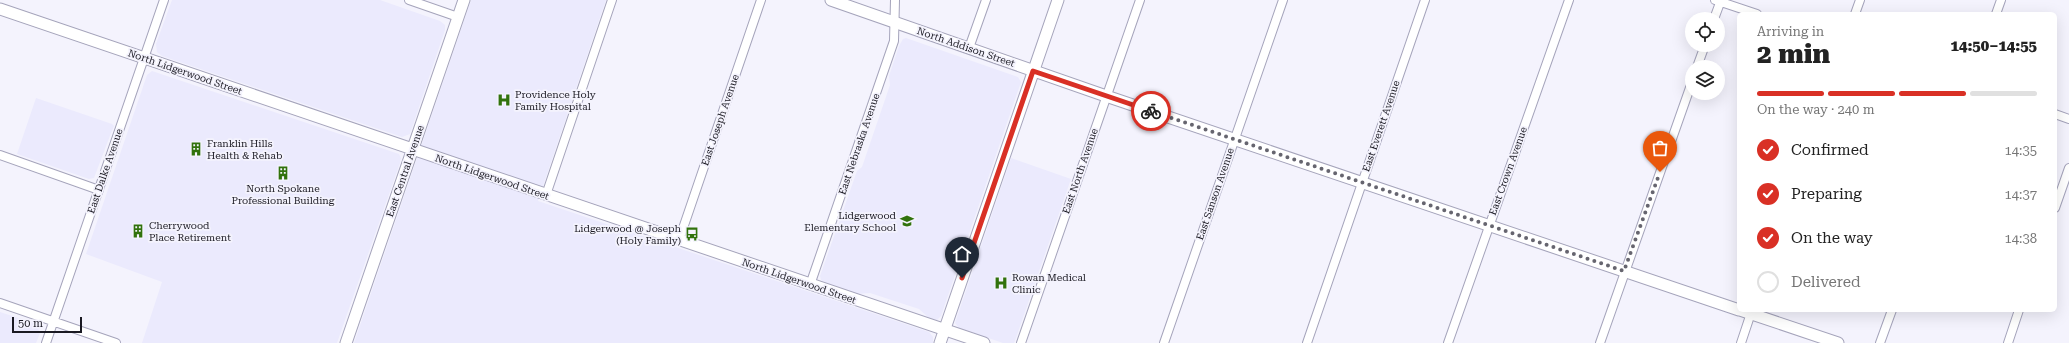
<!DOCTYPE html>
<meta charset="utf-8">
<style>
:root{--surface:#fff;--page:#f6f6f6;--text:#222;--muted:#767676;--line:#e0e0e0;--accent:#d93025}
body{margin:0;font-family:"Roboto Serif",serif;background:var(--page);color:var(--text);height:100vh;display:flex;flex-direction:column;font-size:15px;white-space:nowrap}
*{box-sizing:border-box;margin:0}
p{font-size:13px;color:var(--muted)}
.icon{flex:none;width:22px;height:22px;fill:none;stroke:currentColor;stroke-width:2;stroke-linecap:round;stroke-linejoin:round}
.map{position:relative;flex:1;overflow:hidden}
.panel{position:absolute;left:1737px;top:12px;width:320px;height:300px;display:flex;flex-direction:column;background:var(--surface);border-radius:6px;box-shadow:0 4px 16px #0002}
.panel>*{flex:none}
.buttons{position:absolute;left:1685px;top:12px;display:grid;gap:8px}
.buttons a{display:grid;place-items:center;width:40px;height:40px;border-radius:50%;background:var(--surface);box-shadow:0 4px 16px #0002;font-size:20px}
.scale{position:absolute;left:12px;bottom:10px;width:70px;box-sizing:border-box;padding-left:4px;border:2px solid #1a1922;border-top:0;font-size:11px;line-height:14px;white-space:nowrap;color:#1a1922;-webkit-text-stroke:3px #f4f3fd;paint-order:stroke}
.pin{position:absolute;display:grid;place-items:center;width:34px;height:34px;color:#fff;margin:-41px -17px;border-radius:50% 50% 50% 0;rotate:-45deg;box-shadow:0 0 4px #0007}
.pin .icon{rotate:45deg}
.courier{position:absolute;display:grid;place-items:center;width:40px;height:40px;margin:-20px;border:3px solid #d93025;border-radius:50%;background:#fff;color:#222;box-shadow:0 1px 5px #0007}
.headline em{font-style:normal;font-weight:800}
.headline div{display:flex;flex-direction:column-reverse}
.headline{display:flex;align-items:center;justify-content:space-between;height:68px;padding:0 20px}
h1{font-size:26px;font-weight:800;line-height:30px}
.bar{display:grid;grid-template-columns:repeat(4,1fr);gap:6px 4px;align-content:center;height:48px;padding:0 20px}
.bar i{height:5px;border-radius:3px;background:var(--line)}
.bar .on{background:var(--accent)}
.bar p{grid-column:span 4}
ol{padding:0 20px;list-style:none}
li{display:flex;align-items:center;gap:12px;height:44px}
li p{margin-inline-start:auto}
li .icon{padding:4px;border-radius:50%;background:var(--accent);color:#fff;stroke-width:4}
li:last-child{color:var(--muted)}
li i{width:22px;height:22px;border:2px solid var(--line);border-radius:50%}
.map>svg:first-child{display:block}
.built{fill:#ebeafd}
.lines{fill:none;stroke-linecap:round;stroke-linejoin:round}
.minor-casing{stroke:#a5a4bb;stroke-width:10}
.tertiary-casing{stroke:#a5a4bb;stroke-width:13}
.minor{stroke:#fff;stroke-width:8}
.tertiary{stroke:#fff;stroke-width:11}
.done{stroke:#66656f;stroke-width:4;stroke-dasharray:0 7.2}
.route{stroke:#d93025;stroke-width:5}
.labels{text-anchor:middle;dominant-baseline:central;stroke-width:3.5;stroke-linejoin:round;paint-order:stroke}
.street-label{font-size:10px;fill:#1a1922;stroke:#f4f3fd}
.poi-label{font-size:10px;fill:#1a1922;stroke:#f4f3fd;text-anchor:start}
</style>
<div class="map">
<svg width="2069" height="343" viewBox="0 0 2069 343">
<rect width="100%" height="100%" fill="#f4f3fd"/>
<path class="built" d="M172,0h208l60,21 5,4v5l-35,104 -8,3 -240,-81 -5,-4 -1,-8z
M471,0h135l-68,201 391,131 4,5v6h-579z
M906,38l112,39 3,5 -80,234 -4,4 -8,-2 -10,-9 -49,-16 -13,1 -30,-10 -6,-4 -1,-4 37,-105 5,-4 28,-82 -1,-9 10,-30 4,-7z
M152,71l247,83 2,4 -1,5 -63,180h-195l20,-61 -76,-28 61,-179z
M36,98l76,26 2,2 -3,7 -17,45 -5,1 -72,-25z
M1011,158l60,21 -56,162 -1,2h-11l-44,-15 -4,-5z
M0,312l36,12 4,9 -4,10h-36z"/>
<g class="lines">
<g class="minor-casing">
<path id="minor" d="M409,0l49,17
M1715,0l42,14
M1855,14l5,-14
M1996,14l5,-14
M1714,19l7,-19
M969,48l17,-48
M1697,67l8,-22
M2055,114l14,5
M0,155l99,35
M546,195l66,-195
M2055,208l14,-40
M679,240l82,-240
M810,285l84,-244 1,-41
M0,303l116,40
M46,343l118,-343
M1021,343l119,-343
M1164,343l119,-343
M1307,343l118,-343
M1448,343l121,-343
M1600,343l92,-261
M1741,343l11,-33
M1880,343l12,-33
M2008,343l11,-33"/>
</g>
<g class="tertiary-casing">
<path id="tertiary" d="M831,0l275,96 633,214
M0,9l984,334
M1740,310l98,33
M346,343l118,-343
M940,343l118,-343"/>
</g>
<use href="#minor" class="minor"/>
<use href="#tertiary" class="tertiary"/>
</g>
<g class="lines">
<path class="done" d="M1151,111l473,160 36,-99"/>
<path class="route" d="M962,278l71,-207 118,40"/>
</g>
<defs>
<g id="hospital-bare" transform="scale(1.08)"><path d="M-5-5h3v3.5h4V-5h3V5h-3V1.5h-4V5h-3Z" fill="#31720c" stroke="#f4f3fd" stroke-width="2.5" paint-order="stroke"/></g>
<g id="building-bare" transform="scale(1.08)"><path d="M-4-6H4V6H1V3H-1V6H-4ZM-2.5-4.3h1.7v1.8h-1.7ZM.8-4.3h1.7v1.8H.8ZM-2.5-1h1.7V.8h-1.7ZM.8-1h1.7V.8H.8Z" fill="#31720c" stroke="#f4f3fd" stroke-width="2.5" paint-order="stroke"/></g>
<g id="school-bare" transform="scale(1.08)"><path d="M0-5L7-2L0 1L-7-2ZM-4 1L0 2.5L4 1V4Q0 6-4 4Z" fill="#31720c" stroke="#f4f3fd" stroke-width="2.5" paint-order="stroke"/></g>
<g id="bus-bare" transform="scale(1.08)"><path d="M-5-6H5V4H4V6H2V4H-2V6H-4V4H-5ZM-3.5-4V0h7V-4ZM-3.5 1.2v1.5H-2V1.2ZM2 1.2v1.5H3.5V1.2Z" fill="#31720c" stroke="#f4f3fd" stroke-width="2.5" paint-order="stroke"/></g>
</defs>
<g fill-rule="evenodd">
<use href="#hospital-bare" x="504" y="100"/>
<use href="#building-bare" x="196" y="149"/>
<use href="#building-bare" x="283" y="173"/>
<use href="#school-bare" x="907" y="221"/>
<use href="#building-bare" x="138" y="231"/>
<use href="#bus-bare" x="692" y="234"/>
<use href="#hospital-bare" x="1001" y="283"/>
</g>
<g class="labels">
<g class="street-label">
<text transform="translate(966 47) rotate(19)">North Addison Street</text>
<text transform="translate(185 72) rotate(19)">North Lidgerwood Street</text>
<text transform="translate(720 120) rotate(-71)">East Joseph Avenue</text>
<text transform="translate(1381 126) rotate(-71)">East Everett Avenue</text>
<text transform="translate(859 144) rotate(-71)">East Nebraska Avenue</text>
<text transform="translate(105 171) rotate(-71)">East Dalke Avenue</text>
<text transform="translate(405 171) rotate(-71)">East Central Avenue</text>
<text transform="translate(1080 171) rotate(-71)">East North Avenue</text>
<text transform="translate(1508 171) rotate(-70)">East Crown Avenue</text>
<text transform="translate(492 177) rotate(19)">North Lidgerwood Street</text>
<text transform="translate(1215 194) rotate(-71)">East Sanson Avenue</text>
<text transform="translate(799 281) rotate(19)">North Lidgerwood Street</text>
</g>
<g class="poi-label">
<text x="515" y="94">Providence Holy<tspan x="515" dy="12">Family Hospital</tspan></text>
<text x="207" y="143">Franklin Hills<tspan x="207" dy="12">Health &amp; Rehab</tspan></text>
<text x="283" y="188" text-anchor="middle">North Spokane<tspan x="283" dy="12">Professional Building</tspan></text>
<text x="896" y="215" text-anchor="end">Lidgerwood<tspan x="896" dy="12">Elementary School</tspan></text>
<text x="149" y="225">Cherrywood<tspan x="149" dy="12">Place Retirement</tspan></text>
<text x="681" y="228" text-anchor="end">Lidgerwood @ Joseph<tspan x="681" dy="12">(Holy Family)</tspan></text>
<text x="1012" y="277">Rowan Medical<tspan x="1012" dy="12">Clinic</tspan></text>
</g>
</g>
</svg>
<div class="buttons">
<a><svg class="icon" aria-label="locate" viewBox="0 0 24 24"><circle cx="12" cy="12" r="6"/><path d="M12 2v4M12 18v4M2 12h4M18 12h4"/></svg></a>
<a><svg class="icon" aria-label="layers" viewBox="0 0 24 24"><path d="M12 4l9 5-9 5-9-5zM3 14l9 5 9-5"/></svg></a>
</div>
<div class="scale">50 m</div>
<div class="pin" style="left:1660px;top:172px;background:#ea580c"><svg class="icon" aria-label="bag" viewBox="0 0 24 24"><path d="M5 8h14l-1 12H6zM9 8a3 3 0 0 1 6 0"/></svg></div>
<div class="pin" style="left:962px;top:278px;background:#1f2937"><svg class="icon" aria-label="home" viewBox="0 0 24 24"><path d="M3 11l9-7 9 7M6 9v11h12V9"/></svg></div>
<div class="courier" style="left:1151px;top:111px"><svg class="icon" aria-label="bike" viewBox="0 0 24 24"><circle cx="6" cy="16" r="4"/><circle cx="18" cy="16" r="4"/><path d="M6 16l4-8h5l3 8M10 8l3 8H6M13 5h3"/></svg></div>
<section class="panel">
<div class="headline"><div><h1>2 min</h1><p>Arriving in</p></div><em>14:50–14:55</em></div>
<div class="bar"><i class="on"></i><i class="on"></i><i class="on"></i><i></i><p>On the way · 240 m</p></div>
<ol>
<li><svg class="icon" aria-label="check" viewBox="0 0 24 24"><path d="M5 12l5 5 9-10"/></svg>Confirmed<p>14:35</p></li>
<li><svg class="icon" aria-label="check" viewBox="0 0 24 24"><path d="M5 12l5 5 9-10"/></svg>Preparing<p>14:37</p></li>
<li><svg class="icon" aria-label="check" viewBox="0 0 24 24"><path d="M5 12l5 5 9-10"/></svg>On the way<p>14:38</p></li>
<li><i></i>Delivered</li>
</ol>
</section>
</div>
